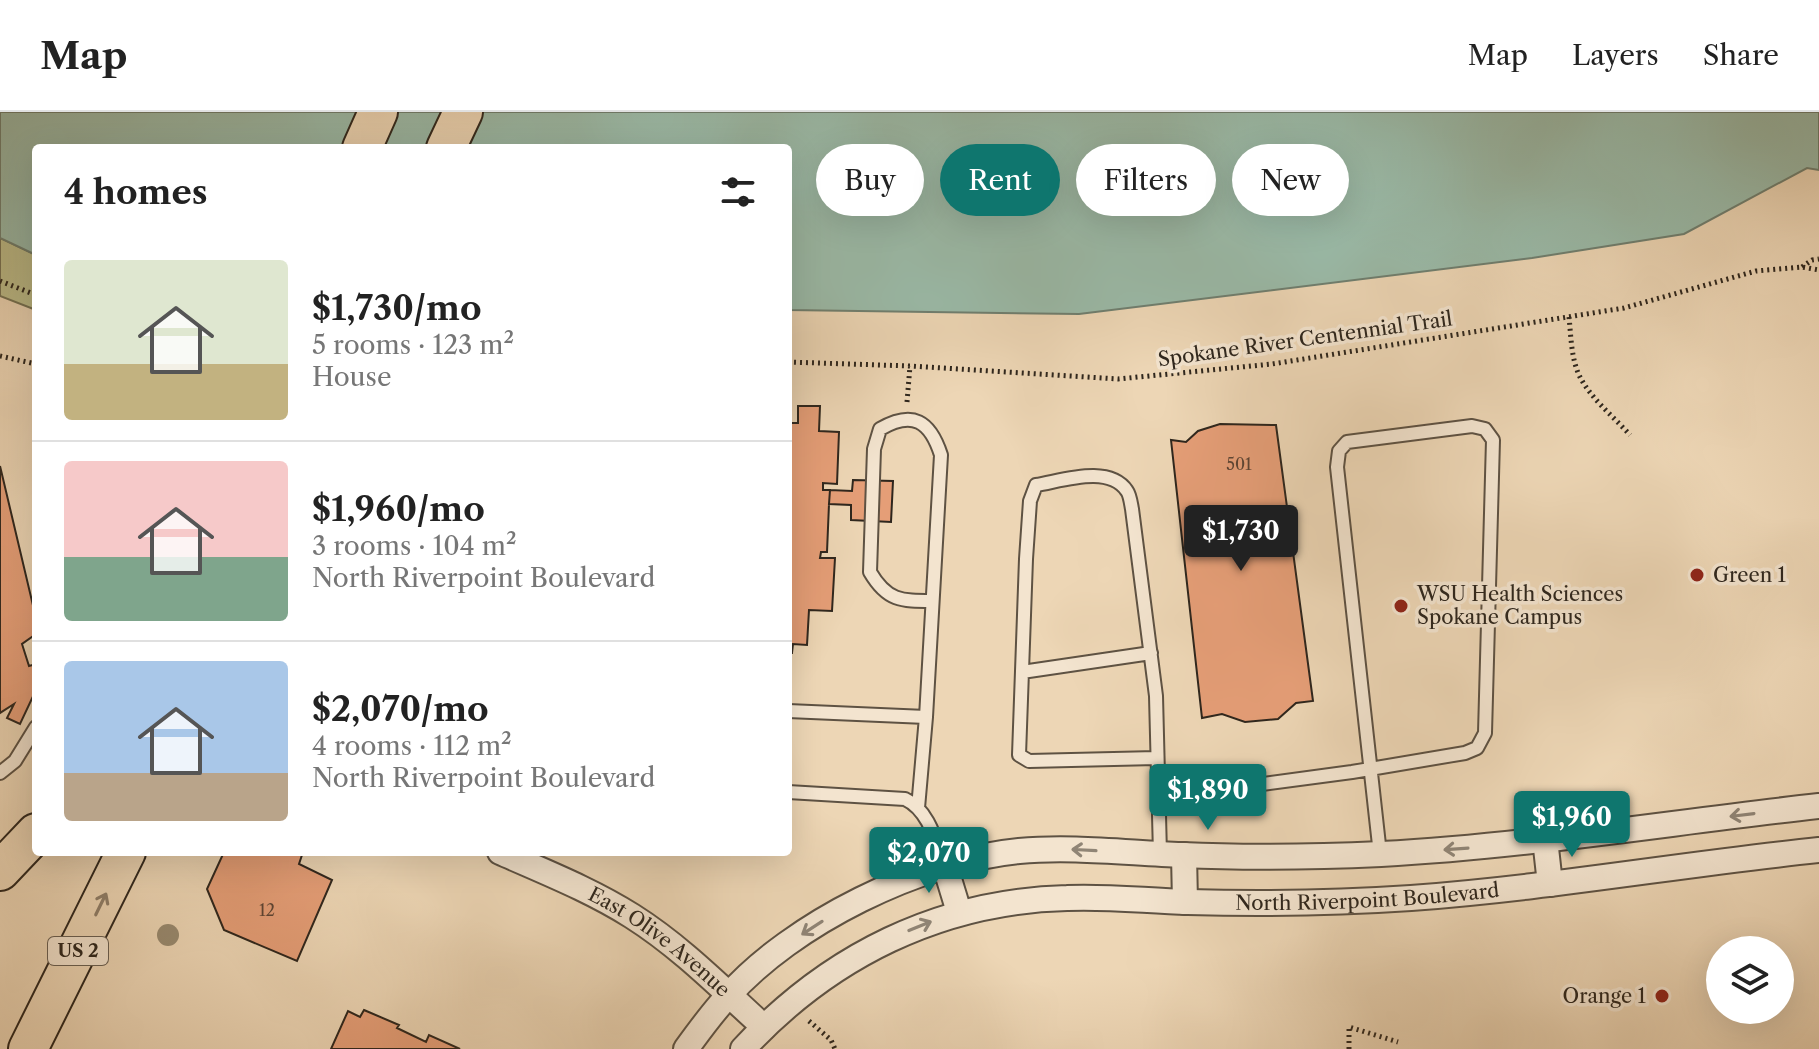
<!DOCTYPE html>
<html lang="en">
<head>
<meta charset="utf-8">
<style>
	body { margin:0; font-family:"Libre Caslon Text",serif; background:#f6f6f6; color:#222; height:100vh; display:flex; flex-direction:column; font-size:30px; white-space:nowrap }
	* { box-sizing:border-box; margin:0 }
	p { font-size:26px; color:#767676 }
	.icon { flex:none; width:44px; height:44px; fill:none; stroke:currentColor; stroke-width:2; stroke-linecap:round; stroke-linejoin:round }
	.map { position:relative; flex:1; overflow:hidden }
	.panel { position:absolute; left:32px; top:32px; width:760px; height:712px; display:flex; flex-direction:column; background:#fff; border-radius:8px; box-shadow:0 8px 32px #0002 }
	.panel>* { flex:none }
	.hud { position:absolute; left:816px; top:32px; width:760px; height:72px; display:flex; gap:16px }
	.fabs { position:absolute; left:1706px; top:824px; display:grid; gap:16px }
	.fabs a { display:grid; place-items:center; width:88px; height:88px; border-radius:50%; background:#fff; box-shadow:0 8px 32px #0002; font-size:40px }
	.price { position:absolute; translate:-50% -68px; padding:0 18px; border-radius:8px; background:#0f766e; color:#fff; font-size:26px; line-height:52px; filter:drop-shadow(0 2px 4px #0008) }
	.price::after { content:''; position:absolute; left:50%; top:48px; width:24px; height:18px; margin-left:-12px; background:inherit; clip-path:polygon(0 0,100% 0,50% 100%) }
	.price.on { background:#222; color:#fff }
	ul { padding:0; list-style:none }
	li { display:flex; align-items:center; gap:24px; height:200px; padding:0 32px }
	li+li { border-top:2px solid #e0e0e0 }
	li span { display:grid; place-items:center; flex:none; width:224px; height:160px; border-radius:8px; color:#555 }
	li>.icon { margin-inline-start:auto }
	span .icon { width:96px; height:96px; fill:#fffc; stroke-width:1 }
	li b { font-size:34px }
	h2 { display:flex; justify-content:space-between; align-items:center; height:96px; padding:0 32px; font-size:34px }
	.chip { padding:0 28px; border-radius:36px; background:#fff; box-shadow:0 8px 32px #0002; font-size:28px; line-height:72px }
	.chip.on { background:#0f766e; color:#fff }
	header { display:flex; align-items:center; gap:48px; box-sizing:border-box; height:112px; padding:0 40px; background:#fff; border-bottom:2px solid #e0e0e0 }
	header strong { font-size:38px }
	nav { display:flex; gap:44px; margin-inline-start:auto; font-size:28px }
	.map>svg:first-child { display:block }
</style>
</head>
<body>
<header>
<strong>Map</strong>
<nav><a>Map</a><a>Layers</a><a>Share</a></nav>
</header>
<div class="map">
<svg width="1819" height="937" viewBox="0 0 1819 937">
	<rect width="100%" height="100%" fill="#edd6b5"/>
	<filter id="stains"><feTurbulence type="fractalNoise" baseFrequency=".0025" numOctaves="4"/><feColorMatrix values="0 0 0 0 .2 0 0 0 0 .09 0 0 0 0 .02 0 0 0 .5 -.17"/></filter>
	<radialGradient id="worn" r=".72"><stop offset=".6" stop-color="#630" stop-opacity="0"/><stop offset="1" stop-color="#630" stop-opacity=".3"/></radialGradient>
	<path fill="#bcbd8b" stroke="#757254" stroke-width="2" d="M0,126L36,143V198L0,184Z"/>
	<path fill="#9abaa8" stroke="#6f7f70" stroke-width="2" d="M0,0H1819V58L1807,56L1684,122L1532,146L1079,202L788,198V36H36V143L0,126Z"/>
	<path fill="#e59e77" stroke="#2e261d" stroke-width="2" d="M798,294H820L819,319L839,320L837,372L823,371V378H830L829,392L827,440H821L820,446H835L832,499L809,498L807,533L793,532L792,541H788V311H798Z
		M1220,312L1276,313L1313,589L1296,591L1278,607L1245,610L1222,602L1202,606L1171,328L1186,330L1198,319Z
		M0,354L36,506V522L22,532L29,554L36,552V578L20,612L7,606L14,592L0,601Z
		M853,368L893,369L891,410L851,408V393L829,392L830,378L852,379Z
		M224,740H303L299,752L332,768L297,849L224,818L207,777Z
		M364,898L399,913L397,916L426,930L429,923L460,937H331L348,899L360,905Z"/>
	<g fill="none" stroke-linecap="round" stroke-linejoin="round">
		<defs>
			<path id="service" d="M1022,560L1151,541
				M788,599L926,605L918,696
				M926,605L941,343C930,309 913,298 880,317L874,337L870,460C887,489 901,489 932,489
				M1156,646L1029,649L1019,643L1026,447L1030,389L1036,373C1062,369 1109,352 1127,379C1130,383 1131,392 1132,397L1156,584L1160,742
				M0,661L15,649L36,615
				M788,680L905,687C929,698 936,730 945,754
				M1158,686L1352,660L1465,641L1477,636L1485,621L1493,328L1485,317L1472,314L1347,330L1339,339L1337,355L1380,742"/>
			<g id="minor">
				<path d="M1545,727L1550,772"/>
				<path id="s1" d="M500,740C545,760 591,778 632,804C681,835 721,876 764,915"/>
				<path d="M1184,743L1185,790"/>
				<path d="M945,754L959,800"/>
				<path d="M686,937C699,919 712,901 727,885C792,811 921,748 1019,739C1072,734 1128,741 1182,743C1248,746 1314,745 1381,742C1528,734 1673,710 1819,694"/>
				<path id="s2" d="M743,937C829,844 940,789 1067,786C1107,784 1147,789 1188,790C1262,792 1337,791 1411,786C1548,776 1683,752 1819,738"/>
			</g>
			<path id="primary" d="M362,36L378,0
				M446,36L463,0
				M0,759L36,721
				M28,937L126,740"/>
		</defs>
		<use href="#service" stroke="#5e5243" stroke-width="16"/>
		<use href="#minor" stroke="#5e5243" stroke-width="28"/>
		<use href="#primary" stroke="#2e261d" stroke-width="42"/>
		<path stroke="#2e261d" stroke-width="5" stroke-dasharray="2 4" stroke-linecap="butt" d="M1802,155L1812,148L1819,147
			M0,169L36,183
			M1569,205C1571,224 1571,245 1579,263C1590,286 1613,304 1630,323
			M0,244L36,252
			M788,250L910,254L1118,267L1272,252L1624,196L1756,159L1802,155L1819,158
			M907,290L910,254
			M809,909L831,928L835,937
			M1349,937V915L1398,930"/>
		<use href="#service" stroke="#f3e4cf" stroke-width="12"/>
		<use href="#minor" stroke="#f3e4cf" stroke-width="24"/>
		<use href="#primary" stroke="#edd6b5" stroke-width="38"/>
	</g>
	<circle fill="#988a70" cx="168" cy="823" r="11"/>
	<defs><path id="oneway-shaft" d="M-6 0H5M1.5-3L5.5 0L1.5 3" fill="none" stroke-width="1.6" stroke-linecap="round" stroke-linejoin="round" transform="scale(2)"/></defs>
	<g stroke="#908576">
		<use href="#oneway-shaft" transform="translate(1742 703) rotate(173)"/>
		<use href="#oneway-shaft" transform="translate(1456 737) rotate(176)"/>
		<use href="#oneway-shaft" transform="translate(1084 738) rotate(-177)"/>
		<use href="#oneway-shaft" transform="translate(920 814) rotate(-22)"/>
		<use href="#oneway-shaft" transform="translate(812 816) rotate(147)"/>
	</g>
	<use stroke="#8e7e69" href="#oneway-shaft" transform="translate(101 792) rotate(-64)"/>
	<g fill="#8f2418" stroke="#f3e4cf" stroke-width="3">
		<circle cx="1697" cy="463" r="8"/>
		<circle cx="1401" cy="494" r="8"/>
		<circle cx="1662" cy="884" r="8"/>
	</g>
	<g text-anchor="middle" stroke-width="7" stroke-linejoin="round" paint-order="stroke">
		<g font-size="16" fill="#5c4434">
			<text x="1239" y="358">501</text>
			<text x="267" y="804">12</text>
		</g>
		<rect fill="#f3e4cf" stroke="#695f52" stroke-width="2" x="48" y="825" width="60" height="28" rx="6"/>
		<g font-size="18" font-weight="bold" fill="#2e261d">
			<text x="78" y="845">US 2</text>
		</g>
		<g font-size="20" fill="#2e261d" stroke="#f3e4cf">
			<text transform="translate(1305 227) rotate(-8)" y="7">Spokane River Centennial Trail</text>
			<text dy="7" stroke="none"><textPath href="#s2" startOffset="668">North Riverpoint Boulevard</textPath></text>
			<text dy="7" stroke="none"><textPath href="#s1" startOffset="184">East Olive Avenue</textPath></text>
		</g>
		<g font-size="20" fill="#2e261d" stroke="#f3e4cf" text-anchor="start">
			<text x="1713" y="470">Green 1</text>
			<text x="1417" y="489">WSU Health Sciences<tspan x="1417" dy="23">Spokane Campus</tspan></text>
			<text x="1646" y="891" text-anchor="end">Orange 1</text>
		</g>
	</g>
	<rect width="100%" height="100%" filter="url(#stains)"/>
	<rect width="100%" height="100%" fill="url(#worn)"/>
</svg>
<div class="fabs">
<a><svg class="icon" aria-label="layers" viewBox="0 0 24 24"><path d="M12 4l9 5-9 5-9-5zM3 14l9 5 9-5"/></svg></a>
</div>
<b class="price on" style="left:1241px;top:461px">$1,730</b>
<b class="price" style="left:1208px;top:720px">$1,890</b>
<b class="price" style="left:1572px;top:747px">$1,960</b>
<b class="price" style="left:929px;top:783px">$2,070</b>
<div class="hud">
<a class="chip">Buy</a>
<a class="chip on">Rent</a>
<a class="chip">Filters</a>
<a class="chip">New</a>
</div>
<section class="panel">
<h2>4 homes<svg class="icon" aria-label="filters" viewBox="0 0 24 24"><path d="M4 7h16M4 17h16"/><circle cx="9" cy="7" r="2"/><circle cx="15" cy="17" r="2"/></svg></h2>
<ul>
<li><span style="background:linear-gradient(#dfe7d0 65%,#c2b280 0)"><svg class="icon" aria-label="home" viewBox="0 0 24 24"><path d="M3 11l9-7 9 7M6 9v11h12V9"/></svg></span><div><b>$1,730/mo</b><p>5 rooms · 123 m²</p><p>House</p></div></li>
<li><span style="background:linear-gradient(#f6c9c9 60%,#7fa58c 0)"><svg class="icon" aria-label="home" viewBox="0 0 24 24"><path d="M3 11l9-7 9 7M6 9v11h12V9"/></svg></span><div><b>$1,960/mo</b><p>3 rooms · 104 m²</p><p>North Riverpoint Boulevard</p></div></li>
<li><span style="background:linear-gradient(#a9c7e8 70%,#b9a48a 0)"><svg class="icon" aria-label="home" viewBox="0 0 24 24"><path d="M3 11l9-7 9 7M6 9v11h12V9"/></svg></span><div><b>$2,070/mo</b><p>4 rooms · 112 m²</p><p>North Riverpoint Boulevard</p></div></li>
</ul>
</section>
</div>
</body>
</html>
